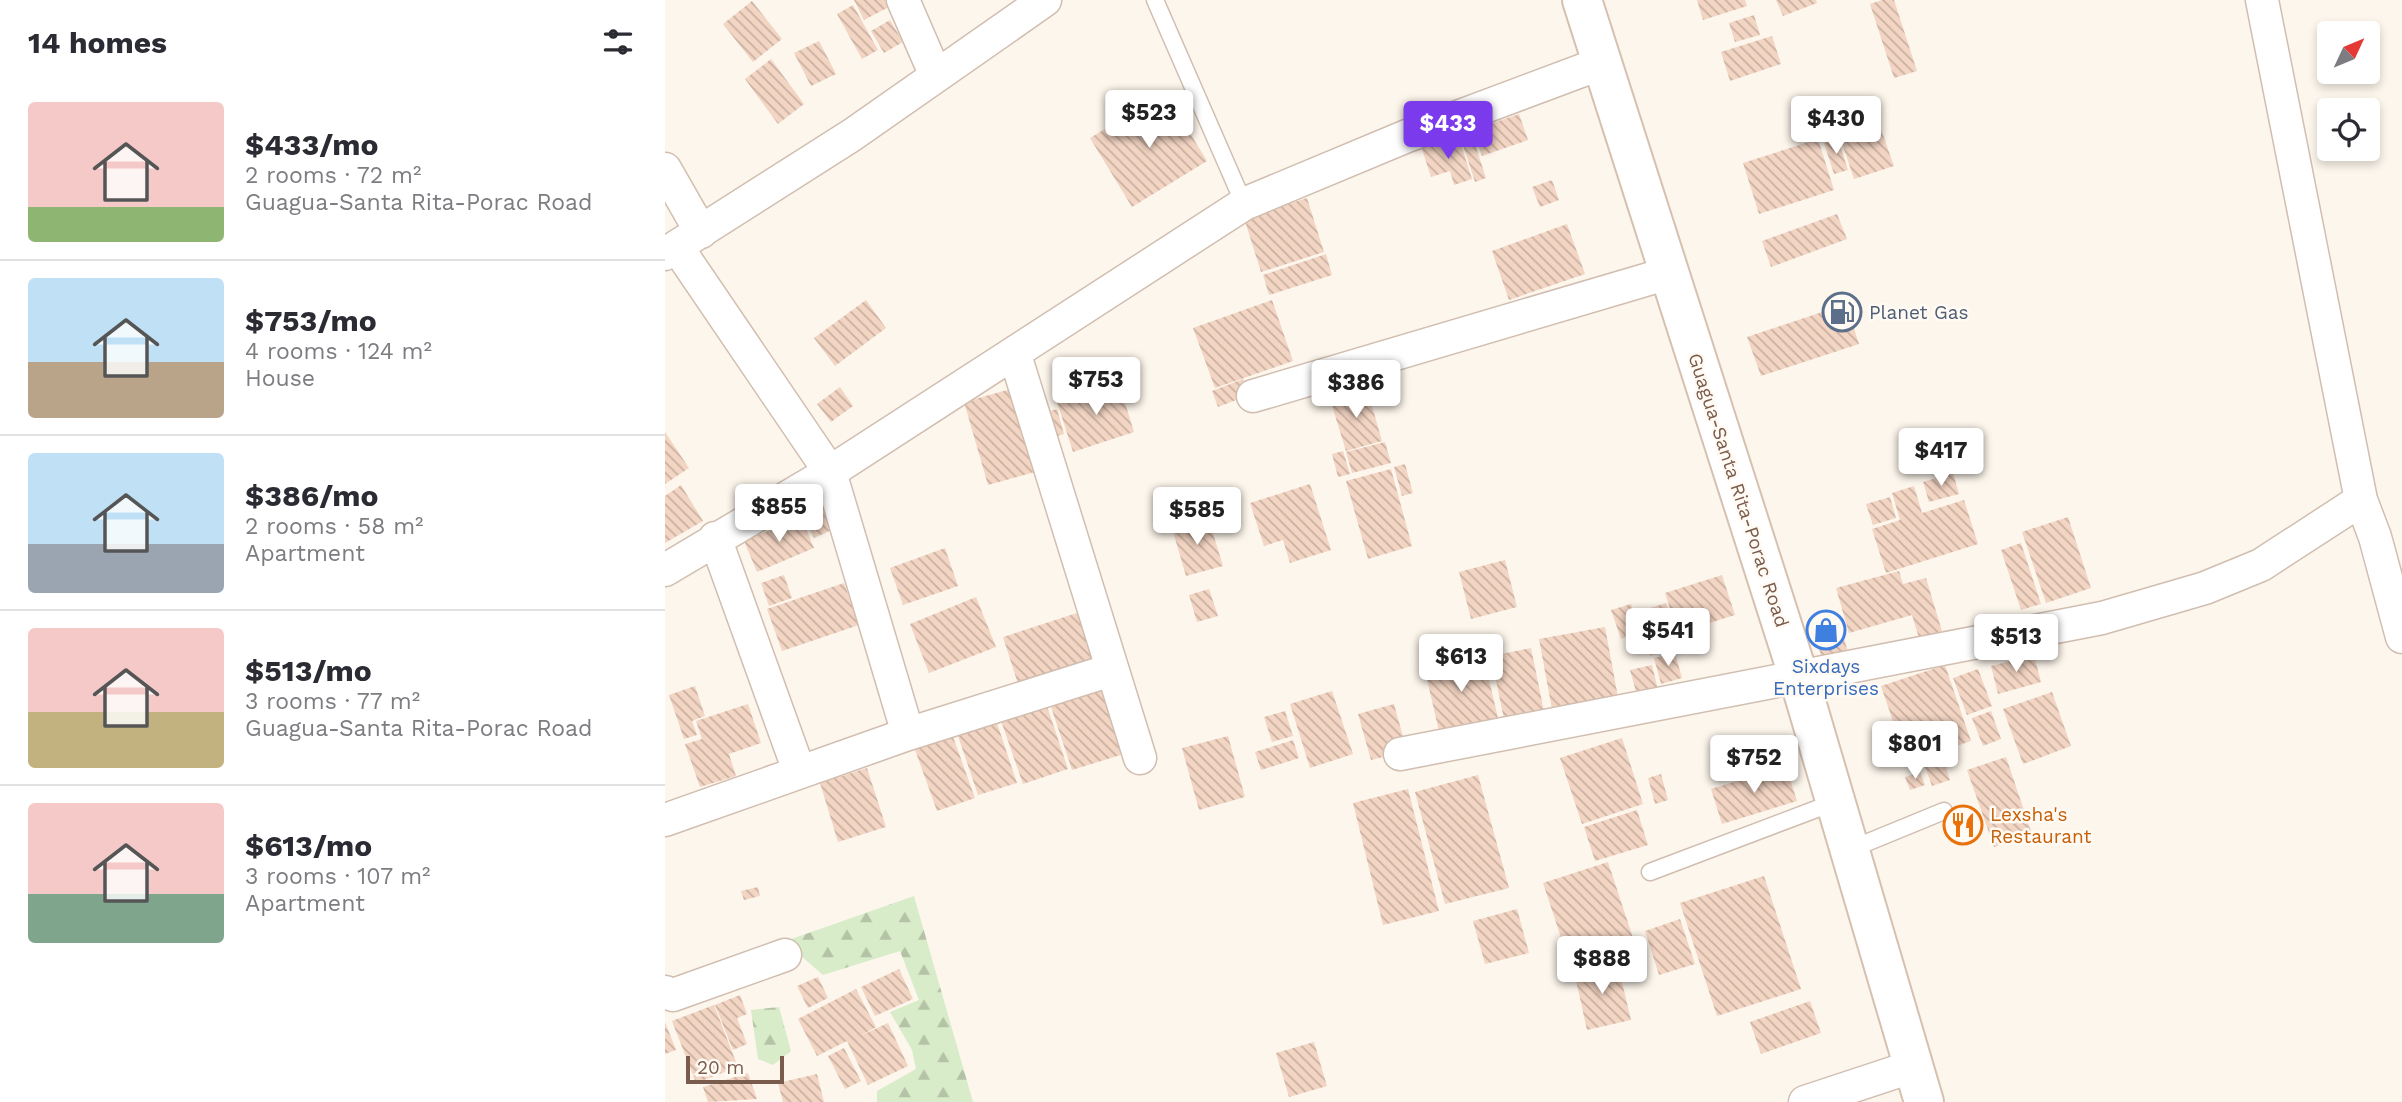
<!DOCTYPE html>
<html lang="en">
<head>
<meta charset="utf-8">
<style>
	body { margin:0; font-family:"Work Sans",sans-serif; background:#f7f7f7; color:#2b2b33; height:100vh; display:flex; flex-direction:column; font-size:26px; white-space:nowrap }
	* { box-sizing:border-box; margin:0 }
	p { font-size:23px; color:#7c7c81 }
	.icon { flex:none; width:38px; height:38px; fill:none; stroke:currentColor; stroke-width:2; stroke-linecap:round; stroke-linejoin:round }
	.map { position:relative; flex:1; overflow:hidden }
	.drawer { display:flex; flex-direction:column; background:#fff; width:665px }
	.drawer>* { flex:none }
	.needle { width:46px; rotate:46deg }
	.fabs { position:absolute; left:1652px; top:21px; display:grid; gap:14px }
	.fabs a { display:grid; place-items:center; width:63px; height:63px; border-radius:7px; background:#fff; box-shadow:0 4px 10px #0003; font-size:35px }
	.scale { position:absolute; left:21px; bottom:18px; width:98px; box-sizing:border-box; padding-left:7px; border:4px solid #7a5c4d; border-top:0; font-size:19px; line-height:24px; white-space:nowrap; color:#7a5c4d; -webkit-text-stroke:5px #fffaf3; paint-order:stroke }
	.price { position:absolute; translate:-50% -60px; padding:0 16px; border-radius:7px; background:#fff; color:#222; font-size:23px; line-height:46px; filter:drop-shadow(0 2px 4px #0008) }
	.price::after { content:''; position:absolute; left:50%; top:42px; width:21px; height:16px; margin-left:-10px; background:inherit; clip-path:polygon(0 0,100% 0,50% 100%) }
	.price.on { background:#7c3aed; color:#fff }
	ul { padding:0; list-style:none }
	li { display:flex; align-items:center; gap:21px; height:175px; padding:0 28px }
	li+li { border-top:2px solid #e1e1e2 }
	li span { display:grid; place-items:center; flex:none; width:196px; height:140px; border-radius:7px; color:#555 }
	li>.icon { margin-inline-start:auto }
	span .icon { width:84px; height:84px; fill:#fffc; stroke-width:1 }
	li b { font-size:30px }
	h2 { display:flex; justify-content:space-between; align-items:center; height:84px; padding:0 28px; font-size:30px }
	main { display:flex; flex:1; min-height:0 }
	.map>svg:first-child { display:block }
</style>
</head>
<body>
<main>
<section class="drawer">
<h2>14 homes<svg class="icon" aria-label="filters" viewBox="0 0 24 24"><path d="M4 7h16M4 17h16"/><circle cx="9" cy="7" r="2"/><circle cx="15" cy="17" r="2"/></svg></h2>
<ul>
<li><span style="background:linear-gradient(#f6c9c9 75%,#8fb573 0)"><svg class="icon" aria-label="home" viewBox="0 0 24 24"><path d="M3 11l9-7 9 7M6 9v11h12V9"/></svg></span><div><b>$433/mo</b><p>2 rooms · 72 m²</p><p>Guagua-Santa Rita-Porac Road</p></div></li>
<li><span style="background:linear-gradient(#bfe0f5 60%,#b9a48a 0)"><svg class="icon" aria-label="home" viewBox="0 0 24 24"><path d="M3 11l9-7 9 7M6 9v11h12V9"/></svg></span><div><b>$753/mo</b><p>4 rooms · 124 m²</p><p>House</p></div></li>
<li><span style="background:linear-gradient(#bfe0f5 65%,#9aa5b1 0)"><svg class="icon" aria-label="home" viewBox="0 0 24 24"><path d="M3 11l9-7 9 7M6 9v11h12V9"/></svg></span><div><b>$386/mo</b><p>2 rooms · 58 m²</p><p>Apartment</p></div></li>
<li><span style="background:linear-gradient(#f6c9c9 60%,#c2b280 0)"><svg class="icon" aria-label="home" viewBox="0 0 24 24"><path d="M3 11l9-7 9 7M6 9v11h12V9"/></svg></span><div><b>$513/mo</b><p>3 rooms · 77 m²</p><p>Guagua-Santa Rita-Porac Road</p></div></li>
<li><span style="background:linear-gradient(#f6c9c9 65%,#7fa58c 0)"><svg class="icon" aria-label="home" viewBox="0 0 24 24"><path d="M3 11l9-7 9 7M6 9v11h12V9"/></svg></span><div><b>$613/mo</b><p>3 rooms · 107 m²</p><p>Apartment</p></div></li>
</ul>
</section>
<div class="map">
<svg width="1737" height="1102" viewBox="0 0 1737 1102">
	<defs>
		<pattern id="forest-firs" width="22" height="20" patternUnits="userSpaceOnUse" patternTransform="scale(1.75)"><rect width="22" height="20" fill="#d8ecc9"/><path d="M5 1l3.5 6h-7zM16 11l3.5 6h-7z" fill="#b4c2a5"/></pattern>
		<pattern id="building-back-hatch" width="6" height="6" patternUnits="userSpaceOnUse" patternTransform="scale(1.75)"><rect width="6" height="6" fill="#f3d5c3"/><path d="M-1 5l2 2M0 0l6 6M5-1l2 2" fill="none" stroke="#cab0a1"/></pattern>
	</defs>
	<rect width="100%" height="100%" fill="#fdf6ec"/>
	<path fill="url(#forest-firs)" d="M249,896L308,1102H212V1091L251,1069L247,1050L225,1012L254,1000L235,951L158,975L136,956L126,961L115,943Z
		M114,1007L126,1051L108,1065L93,1059L86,1010Z"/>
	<path fill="url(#building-back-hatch)" d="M189,0H220L224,7L199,20Z
		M1032,0H1080L1082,6L1038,20Z
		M1111,0H1151L1152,3L1118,16Z
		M1217,0H1229L1252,71L1229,78L1205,4Z
		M87,1L117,39L88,62L58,24Z
		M188,5L213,50L197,59L172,14Z
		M1089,15L1095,35L1070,42L1064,23Z
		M225,20L238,42L219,53L206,31Z
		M1107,36L1116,64L1065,81L1056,52Z
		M154,41L171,74L146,86L129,53Z
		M106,59L139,104L113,124L80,79Z
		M500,92L542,161L467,207L425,138Z
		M854,114L863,140L817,156L808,130Z
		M1213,121L1229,166L1189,179L1174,134Z
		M805,129L821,178L810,182L794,133Z
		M794,138L807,179L789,185L785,171L766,177L757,149Z
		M1153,139L1169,190L1094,214L1078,163Z
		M1173,139L1183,170L1169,174L1159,143Z
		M887,180L894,200L875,207L867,187Z
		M642,198L659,252L596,272L579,218Z
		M1172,214L1182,239L1106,267L1097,241Z
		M902,224L920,274L844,300L827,251Z
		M661,254L667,275L604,295L598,275Z
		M201,300L221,328L170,366L149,338Z
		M607,300L628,361L550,388L528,328Z
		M1181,304L1194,344L1096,376L1082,337Z
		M578,379L584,395L553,407L547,391Z
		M454,383L469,432L408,452L392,402Z
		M175,387L188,406L166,422L152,404Z
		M702,388L717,441L681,451L665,399Z
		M346,389L370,472L323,485L299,402Z
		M392,409L399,434L386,438L379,413Z
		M0,432L24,468L0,484Z
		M720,442L726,463L687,473L681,452Z
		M678,451L685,474L673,477L667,454Z
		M740,464L748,493L737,496L729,467Z
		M726,469L747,546L703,559L681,481Z
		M1288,473L1294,494L1264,502L1258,482Z
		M645,484L666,550L625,563L618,540L599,546L585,503Z
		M16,485L38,521L0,543V496Z
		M1249,486L1257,513L1299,500L1313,544L1221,573L1207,529L1235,520L1227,493Z
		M1225,497L1231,518L1208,525L1201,504Z
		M158,508L169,529L149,538L139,517Z
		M136,517L149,548L92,572L79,541Z
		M543,517L558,566L521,576L507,528Z
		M1403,517L1426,588L1381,603L1357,532Z
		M1356,543L1376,604L1356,610L1336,550Z
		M280,548L293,586L238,605L225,568Z
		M840,560L852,607L806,619L794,572Z
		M1234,571L1238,584L1261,578L1277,631L1254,638L1247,615L1184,633L1171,588Z
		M119,575L127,598L104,606L96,583Z
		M1057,575L1070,615L1013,633L1000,593Z
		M179,583L194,625L117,651L102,609Z
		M544,589L553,616L532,622L524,595Z
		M311,597L331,647L264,673L245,624Z
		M1001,603L1015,646L985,656L970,613Z
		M966,604L975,632L956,639L946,610Z
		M415,612L432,661L354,687L338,637Z
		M1171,613L1185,658L1159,666L1146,620Z
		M940,627L955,708L889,720L874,639Z
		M816,645L836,731L777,744L757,658Z
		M866,648L881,721L841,729L826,656Z
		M1010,653L1017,678L996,684L989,658Z
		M1369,655L1376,682L1333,694L1326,666Z
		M987,665L994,694L973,699L965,670Z
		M1280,665L1306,741L1242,763L1216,686Z
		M1313,669L1327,706L1302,715L1288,678Z
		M30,686L40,716L27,721L32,735L19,739L4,695Z
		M440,686L462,753L407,770L385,704Z
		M667,691L688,754L645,768L625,704Z
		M1387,692L1406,746L1358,764L1338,709Z
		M381,703L403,769L358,784L335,718Z
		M83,704L96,743L64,754L71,776L35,787L20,744L37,739L31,721Z
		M729,704L742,751L706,760L693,714Z
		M620,711L628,736L607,742L599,717Z
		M1326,711L1336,739L1318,746L1307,718Z
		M332,723L352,783L313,795L293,736Z
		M287,734L310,798L272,811L249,747Z
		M563,736L580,797L534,810L517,748Z
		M957,738L978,804L917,824L895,758Z
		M628,740L634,758L596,770L590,752Z
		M1341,757L1367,834L1329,847L1302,770Z
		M1279,761L1285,780L1267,786L1260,767Z
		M1121,766L1132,801L1057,824L1046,789Z
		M202,768L221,827L173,842L155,783Z
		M1255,772L1260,785L1245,790L1240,777Z
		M996,774L1003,800L990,804L983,778Z
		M813,775L844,888L780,904L750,792Z
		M743,789L774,911L718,925L688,803Z
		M972,810L983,845L930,861L919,827Z
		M943,862L970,944L905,965L878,883Z
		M1099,876L1136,989L1052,1016L1015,903Z
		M93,887L95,896L79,900L76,891Z
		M852,909L864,953L820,964L808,921Z
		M1015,919L1030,964L994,975L980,931Z
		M952,961L966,1020L922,1030L909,971Z
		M234,969L248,999L210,1016L196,987Z
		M153,977L163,998L143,1008L132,986Z
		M191,989L211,1027L195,1036L223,1023L243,1066L203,1085L182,1041L152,1056L133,1019Z
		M75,995L82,1014L72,1018L82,1044L68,1050L50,1005Z
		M1145,1001L1156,1033L1096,1054L1085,1022Z
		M49,1005L73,1067L31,1083L7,1021Z
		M0,1022L11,1050L0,1054Z
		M649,1042L662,1086L624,1097L611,1053Z
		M179,1048L196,1081L180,1089L163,1056Z
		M83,1073L92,1099L43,1102L38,1087Z
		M152,1074L159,1102H118L113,1083Z"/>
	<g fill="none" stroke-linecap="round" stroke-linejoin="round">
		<defs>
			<path id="service" d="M490,0L579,204
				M1184,850L1279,811
				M985,872L1170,802"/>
			<path id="minor" d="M238,0L271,76
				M1597,0L1696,500L1710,537L1737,637
				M0,169L36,232
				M12,247L165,472L243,734
				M0,254L187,135L380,0
				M350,355L475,758
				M588,396L1004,273
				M50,538L134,771
				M0,570L165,472L579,204L742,136L937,63
				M735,754L1437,618L1540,588L1596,565L1696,500
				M0,820L243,734L446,670
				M0,992L8,995L120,955
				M1140,1102L1249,1066"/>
			<path id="secondary" d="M917,0L1134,678L1259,1102"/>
		</defs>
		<use href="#service" stroke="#d1beb0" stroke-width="19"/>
		<use href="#minor" stroke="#d1beb0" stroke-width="35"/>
		<use href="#secondary" stroke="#d6c0b0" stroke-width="42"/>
		<use href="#service" stroke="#fff" stroke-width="16"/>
		<use href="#minor" stroke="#fff" stroke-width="32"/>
		<use href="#secondary" stroke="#fff" stroke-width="38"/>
	</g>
	<defs>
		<symbol id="fuel-ring" viewBox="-11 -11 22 22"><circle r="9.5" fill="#fffaf3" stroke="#5c6f8a" stroke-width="1.5"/><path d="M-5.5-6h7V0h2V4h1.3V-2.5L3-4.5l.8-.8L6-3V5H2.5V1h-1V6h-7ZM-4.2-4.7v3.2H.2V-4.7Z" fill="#5c6f8a"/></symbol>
		<symbol id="shop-ring" viewBox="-11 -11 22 22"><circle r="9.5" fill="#fffaf3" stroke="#3f7fe0" stroke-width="1.5"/><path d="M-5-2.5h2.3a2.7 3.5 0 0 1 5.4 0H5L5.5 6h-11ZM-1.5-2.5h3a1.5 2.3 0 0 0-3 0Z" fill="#3f7fe0"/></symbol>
		<symbol id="restaurant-ring" viewBox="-11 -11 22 22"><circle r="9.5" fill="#fffaf3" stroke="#e8710a" stroke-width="1.5"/><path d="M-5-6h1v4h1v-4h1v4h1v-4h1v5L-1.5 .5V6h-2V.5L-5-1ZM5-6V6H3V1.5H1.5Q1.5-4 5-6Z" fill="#e8710a"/></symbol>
	</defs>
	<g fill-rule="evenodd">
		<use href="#fuel-ring" x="1155" y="290" width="44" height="44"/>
		<use href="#shop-ring" x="1139" y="608" width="44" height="44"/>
		<use href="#restaurant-ring" x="1276" y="803" width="44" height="44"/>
	</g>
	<g text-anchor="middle" stroke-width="5" stroke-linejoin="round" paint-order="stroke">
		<g font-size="19" fill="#4e5e75" stroke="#fffaf3" text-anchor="start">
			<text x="1204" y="319">Planet Gas</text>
		</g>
		<g font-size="19" fill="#7a5c4d" stroke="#fffaf3">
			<text transform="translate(1074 490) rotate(72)" y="7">Guagua-Santa Rita-Porac Road</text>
		</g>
		<g font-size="19" fill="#366cbe" stroke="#fffaf3">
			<text x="1161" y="673">Sixdays<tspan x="1161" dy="22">Enterprises</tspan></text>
		</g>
		<g font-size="19" fill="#c56008" stroke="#fffaf3" text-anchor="start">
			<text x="1325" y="821">Lexsha's<tspan x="1325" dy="22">Restaurant</tspan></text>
		</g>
	</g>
</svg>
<div class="fabs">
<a><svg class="needle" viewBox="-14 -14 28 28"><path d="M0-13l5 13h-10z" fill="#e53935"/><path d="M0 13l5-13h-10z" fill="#7c7c81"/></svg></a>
<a><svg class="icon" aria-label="locate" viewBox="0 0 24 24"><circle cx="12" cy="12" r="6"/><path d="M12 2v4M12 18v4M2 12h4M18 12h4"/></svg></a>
</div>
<div class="scale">20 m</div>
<b class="price" style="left:484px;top:150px">$523</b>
<b class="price" style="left:1171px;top:156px">$430</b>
<b class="price on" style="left:783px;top:161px">$433</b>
<b class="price" style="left:431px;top:417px">$753</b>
<b class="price" style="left:691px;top:420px">$386</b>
<b class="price" style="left:1276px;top:488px">$417</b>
<b class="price" style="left:114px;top:544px">$855</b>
<b class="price" style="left:532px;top:547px">$585</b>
<b class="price" style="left:1003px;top:668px">$541</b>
<b class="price" style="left:1351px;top:674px">$513</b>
<b class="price" style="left:796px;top:694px">$613</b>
<b class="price" style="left:1250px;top:781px">$801</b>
<b class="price" style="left:1089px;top:795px">$752</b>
<b class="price" style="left:937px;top:996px">$888</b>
</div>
</main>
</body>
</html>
